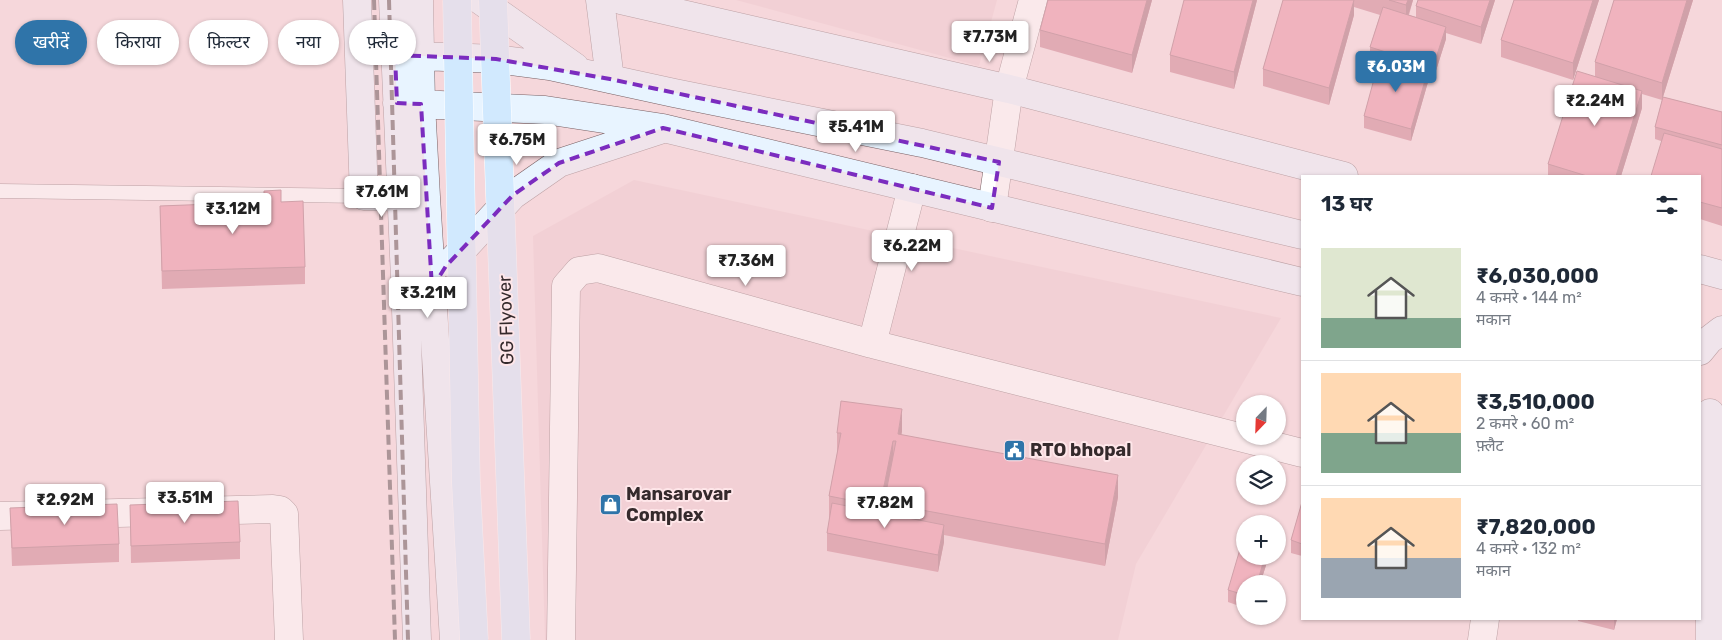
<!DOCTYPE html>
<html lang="hi">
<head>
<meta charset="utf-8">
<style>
	body { margin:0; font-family:Rubik,"Noto Sans Devanagari",sans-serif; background:#f6f6f7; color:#1f2937; height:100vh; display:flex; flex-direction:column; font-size:19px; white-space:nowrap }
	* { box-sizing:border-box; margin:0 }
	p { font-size:16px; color:#747a83 }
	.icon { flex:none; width:28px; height:28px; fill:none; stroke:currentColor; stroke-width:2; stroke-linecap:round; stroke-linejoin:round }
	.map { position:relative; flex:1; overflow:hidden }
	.details { position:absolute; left:1301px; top:175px; width:400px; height:445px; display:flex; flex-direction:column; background:#fff; border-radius:0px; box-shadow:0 1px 4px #0004 }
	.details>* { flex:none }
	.banner { position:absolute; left:15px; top:20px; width:475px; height:45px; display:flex; gap:10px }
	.needle { width:32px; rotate:203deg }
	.controls { position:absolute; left:1236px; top:395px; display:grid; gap:10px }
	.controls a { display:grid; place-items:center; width:50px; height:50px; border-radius:50%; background:#fff; box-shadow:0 1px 4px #0004; font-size:25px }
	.price { position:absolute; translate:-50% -42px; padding:0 11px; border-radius:5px; background:#fff; color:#222; font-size:16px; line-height:32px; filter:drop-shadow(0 1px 2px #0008) }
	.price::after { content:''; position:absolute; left:50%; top:30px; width:15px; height:11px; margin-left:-8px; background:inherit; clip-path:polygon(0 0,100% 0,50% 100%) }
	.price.active { background:#2f74a9; color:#fff }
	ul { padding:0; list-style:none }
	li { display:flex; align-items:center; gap:15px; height:125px; padding:0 20px }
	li+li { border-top:1px solid #e0e1e3 }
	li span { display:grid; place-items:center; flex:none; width:140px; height:100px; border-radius:0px; color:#555 }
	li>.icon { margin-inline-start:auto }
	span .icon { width:60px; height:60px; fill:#fffc; stroke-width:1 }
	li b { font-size:21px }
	h2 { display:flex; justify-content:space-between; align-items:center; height:60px; padding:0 20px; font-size:21px }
	.pill { padding:0 18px; border-radius:22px; background:#fff; box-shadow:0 1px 4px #0004; font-size:18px; line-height:45px }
	.pill.active { background:#2f74a9; color:#fff }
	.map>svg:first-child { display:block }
</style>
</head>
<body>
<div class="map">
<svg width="1722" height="640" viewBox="0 0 1722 640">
	<rect width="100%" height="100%" fill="#f5d7db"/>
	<path fill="#eec8ce" d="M736,0H997L979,66Z
		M634,180L1281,318L1136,564L1118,640H545L533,236Z"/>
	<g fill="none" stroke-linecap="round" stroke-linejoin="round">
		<defs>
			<path id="lane" d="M0,191L364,196"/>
			<path id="street" d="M992,208L1009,89L1033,0
				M872,344L912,188
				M0,516L273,509L280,510L284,514L289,640
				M561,640L566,286L579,271L598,268L872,344L1302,453
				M1482,640L1485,619"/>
			<path id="secondary" d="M357,0L364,196L402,197
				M393,0L405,279L417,640
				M419,0L421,104L426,197L454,640
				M480,0L575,67
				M600,0L610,79
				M621,0L1009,89L1344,176
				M395,55L496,59L550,66L674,93L922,143L1302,235
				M397,103L545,110L663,128L1302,282
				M450,263L513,195L559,163L660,130
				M1700,269L1722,275
				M1700,351L1709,340L1722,330
				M1710,413V640"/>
		</defs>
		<use href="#lane" stroke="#796064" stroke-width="15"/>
		<use href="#street" stroke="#796064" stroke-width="29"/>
		<use href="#secondary" stroke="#796064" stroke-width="29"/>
		<use href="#lane" stroke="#fff" stroke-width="14"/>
		<use href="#street" stroke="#fff" stroke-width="28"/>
		<use href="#secondary" stroke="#e8f4ff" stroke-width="28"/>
		<path stroke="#534547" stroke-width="4" stroke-dasharray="10 5" stroke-linecap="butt" d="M374,0L395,640
			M389,0L408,640"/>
		<defs>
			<path id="primary-bridge" d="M457,0L466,483L474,640
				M493,0L516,640"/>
		</defs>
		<use href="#primary-bridge" stroke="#fff" stroke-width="29" stroke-linecap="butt"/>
		<use href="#primary-bridge" stroke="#d1e9fe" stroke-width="28"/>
	</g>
	<path fill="#c87586" d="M1152,0L1132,73L1040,47V30Z
		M1257,0L1234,89L1170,72V55Z
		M1283,0H1413L1409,15L1416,17V6L1418,0H1495L1481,44L1446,33V39L1433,80L1428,78V82L1411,141L1364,128V116L1379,62L1370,59V47L1380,15L1354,7V15L1329,105L1263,86V69Z
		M1514,0H1599L1573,80L1501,57V40Z
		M1614,0H1693L1663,97L1722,112V226L1700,219V176L1661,141L1655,139V127L1662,100L1642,94V108L1621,176H1548V164L1595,76V62Z
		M281,202L305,267V284L162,289L160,206Z
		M902,431L901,435L1118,497L1105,566L944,535V542L938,572L827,551V533L830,517H829V496L837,454V433Z
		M1302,502V556L1291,553V540Z
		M130,505L240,542V559L131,563Z
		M10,508L119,544V562L12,566Z
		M1269,556L1260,584H1245V608L1228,602V590Z
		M1578,619H1617L1614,630L1578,621Z"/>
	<path fill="#a35f6d" d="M1147,0H1152L1132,73V55Z
		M1253,0H1257L1234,89V72Z
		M1354,0V15L1329,105V88Z
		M1408,0H1413L1406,22V5Z
		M1490,0H1495L1481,44V27Z
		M1593,0H1599L1573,80V63Z
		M1687,0H1693L1662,100V83Z
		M1446,27V39L1433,80V67Z
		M1428,70V82L1411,141V129Z
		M1642,91V108L1621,176H1616Z
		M902,409V431L898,456V434Z
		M893,441V462L884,503L880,527V506Z
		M1118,475V497L1105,566V544Z
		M944,525V542L938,572V555Z
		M1265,556H1269L1260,584H1257Z
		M1614,619H1617L1614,630Z"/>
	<path fill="#e9889c" stroke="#a35f6d" d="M1048,0H1147L1132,55L1040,30Z
		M1184,0H1253L1234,72L1170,55Z
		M1283,0H1354L1329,88L1263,69Z
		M1389,0H1408L1406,5Z
		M1418,0H1490L1481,27L1416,6Z
		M1514,0H1593L1573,63L1501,40Z
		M1614,0H1687L1662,83L1595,62Z
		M1383,7L1446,27L1433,67L1370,47Z
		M1380,57L1428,70L1411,129L1364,116Z
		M1577,71L1642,91L1616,176H1587L1548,164Z
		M1663,97L1722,112V145L1655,127Z
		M1664,133L1722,149V208L1700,202V176H1651Z
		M281,190V202L303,201L305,267L162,271L160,206L264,202V191Z
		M841,401L902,409L898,434L1118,475L1105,544L884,503L896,441H893L880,506L829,496L841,433H837Z
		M238,501L240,542L131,546L130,505Z
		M1302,502V544L1291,540Z
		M832,503L944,525L938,555L827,533Z
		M117,504L119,544L12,548L10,508Z
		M1245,532V556H1265L1257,584H1245V595L1228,590Z"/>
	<path d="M0 0H1722V640H0ZM395,55L496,59L610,79L999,162L992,208L663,128L559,163L513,195L446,266L432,288L421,104L397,103Z" fill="#f5d7db" fill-opacity=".55" fill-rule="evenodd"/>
	<path fill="none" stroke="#7b2cbf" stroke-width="4" stroke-dasharray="10 6" stroke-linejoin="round" d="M395,55L496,59L610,79L999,162L992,208L663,128L559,163L513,195L446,266L432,288L421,104L397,103Z"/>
	<defs>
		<symbol id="civic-square" viewBox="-11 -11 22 22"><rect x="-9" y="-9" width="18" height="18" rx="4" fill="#2f74a9" stroke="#fee6e9"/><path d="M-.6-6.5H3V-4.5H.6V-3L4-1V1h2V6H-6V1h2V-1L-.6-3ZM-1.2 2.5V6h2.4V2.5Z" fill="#fff"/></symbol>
		<symbol id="shop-square" viewBox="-11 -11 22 22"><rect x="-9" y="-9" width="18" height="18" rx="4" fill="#2f74a9" stroke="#fee6e9"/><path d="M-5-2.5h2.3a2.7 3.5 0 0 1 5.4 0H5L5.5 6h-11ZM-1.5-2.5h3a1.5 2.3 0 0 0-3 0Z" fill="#fff"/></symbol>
	</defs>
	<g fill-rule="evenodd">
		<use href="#civic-square" x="1002" y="438" width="25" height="25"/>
		<use href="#shop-square" x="598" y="492" width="25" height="25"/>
	</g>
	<g text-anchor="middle" stroke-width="4" stroke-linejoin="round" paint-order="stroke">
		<g font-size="18" fill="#352a2c" stroke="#fee6e9">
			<text transform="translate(506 320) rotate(-92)" y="6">GG Flyover</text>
		</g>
		<g font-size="18" font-weight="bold" fill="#352a2c" stroke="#fee6e9" text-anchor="start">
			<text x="1030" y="456">RTO bhopal</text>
			<text x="626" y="500">Mansarovar<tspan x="626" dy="21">Complex</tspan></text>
		</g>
	</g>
</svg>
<div class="controls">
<a><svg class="needle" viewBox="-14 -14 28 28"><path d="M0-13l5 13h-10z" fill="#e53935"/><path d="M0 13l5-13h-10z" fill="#747a83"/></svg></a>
<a><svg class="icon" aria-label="layers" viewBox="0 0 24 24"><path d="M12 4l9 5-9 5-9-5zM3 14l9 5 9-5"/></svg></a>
<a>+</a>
<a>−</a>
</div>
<b class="price" style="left:990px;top:63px">₹7.73M</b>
<b class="price active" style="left:1396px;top:93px">₹6.03M</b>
<b class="price" style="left:1595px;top:127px">₹2.24M</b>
<b class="price" style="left:856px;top:153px">₹5.41M</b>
<b class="price" style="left:517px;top:166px">₹6.75M</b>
<b class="price" style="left:382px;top:218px">₹7.61M</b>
<b class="price" style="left:233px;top:235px">₹3.12M</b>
<b class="price" style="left:912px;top:272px">₹6.22M</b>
<b class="price" style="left:746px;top:287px">₹7.36M</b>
<b class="price" style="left:428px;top:319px">₹3.21M</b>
<b class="price" style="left:185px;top:524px">₹3.51M</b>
<b class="price" style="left:65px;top:526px">₹2.92M</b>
<b class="price" style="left:885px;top:529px">₹7.82M</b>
<div class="banner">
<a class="pill active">खरीदें</a>
<a class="pill">किराया</a>
<a class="pill">फ़िल्टर</a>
<a class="pill">नया</a>
<a class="pill">फ़्लैट</a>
</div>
<section class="details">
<h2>13 घर<svg class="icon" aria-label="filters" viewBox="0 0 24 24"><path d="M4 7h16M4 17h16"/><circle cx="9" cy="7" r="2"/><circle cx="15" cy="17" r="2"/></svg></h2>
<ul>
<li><span style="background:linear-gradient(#dfe7d0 70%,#7fa58c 0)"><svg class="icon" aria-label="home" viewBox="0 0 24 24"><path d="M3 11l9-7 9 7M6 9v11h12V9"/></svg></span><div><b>₹6,030,000</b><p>4 कमरे · 144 m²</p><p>मकान</p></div></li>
<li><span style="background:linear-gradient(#ffd9b3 60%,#7fa58c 0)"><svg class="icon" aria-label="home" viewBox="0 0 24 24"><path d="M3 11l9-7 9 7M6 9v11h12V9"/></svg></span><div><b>₹3,510,000</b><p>2 कमरे · 60 m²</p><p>फ़्लैट</p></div></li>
<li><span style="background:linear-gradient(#ffd9b3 60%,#9aa5b1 0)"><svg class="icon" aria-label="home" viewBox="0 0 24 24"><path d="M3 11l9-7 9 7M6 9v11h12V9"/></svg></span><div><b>₹7,820,000</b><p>4 कमरे · 132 m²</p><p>मकान</p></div></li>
</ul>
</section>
</div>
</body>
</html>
